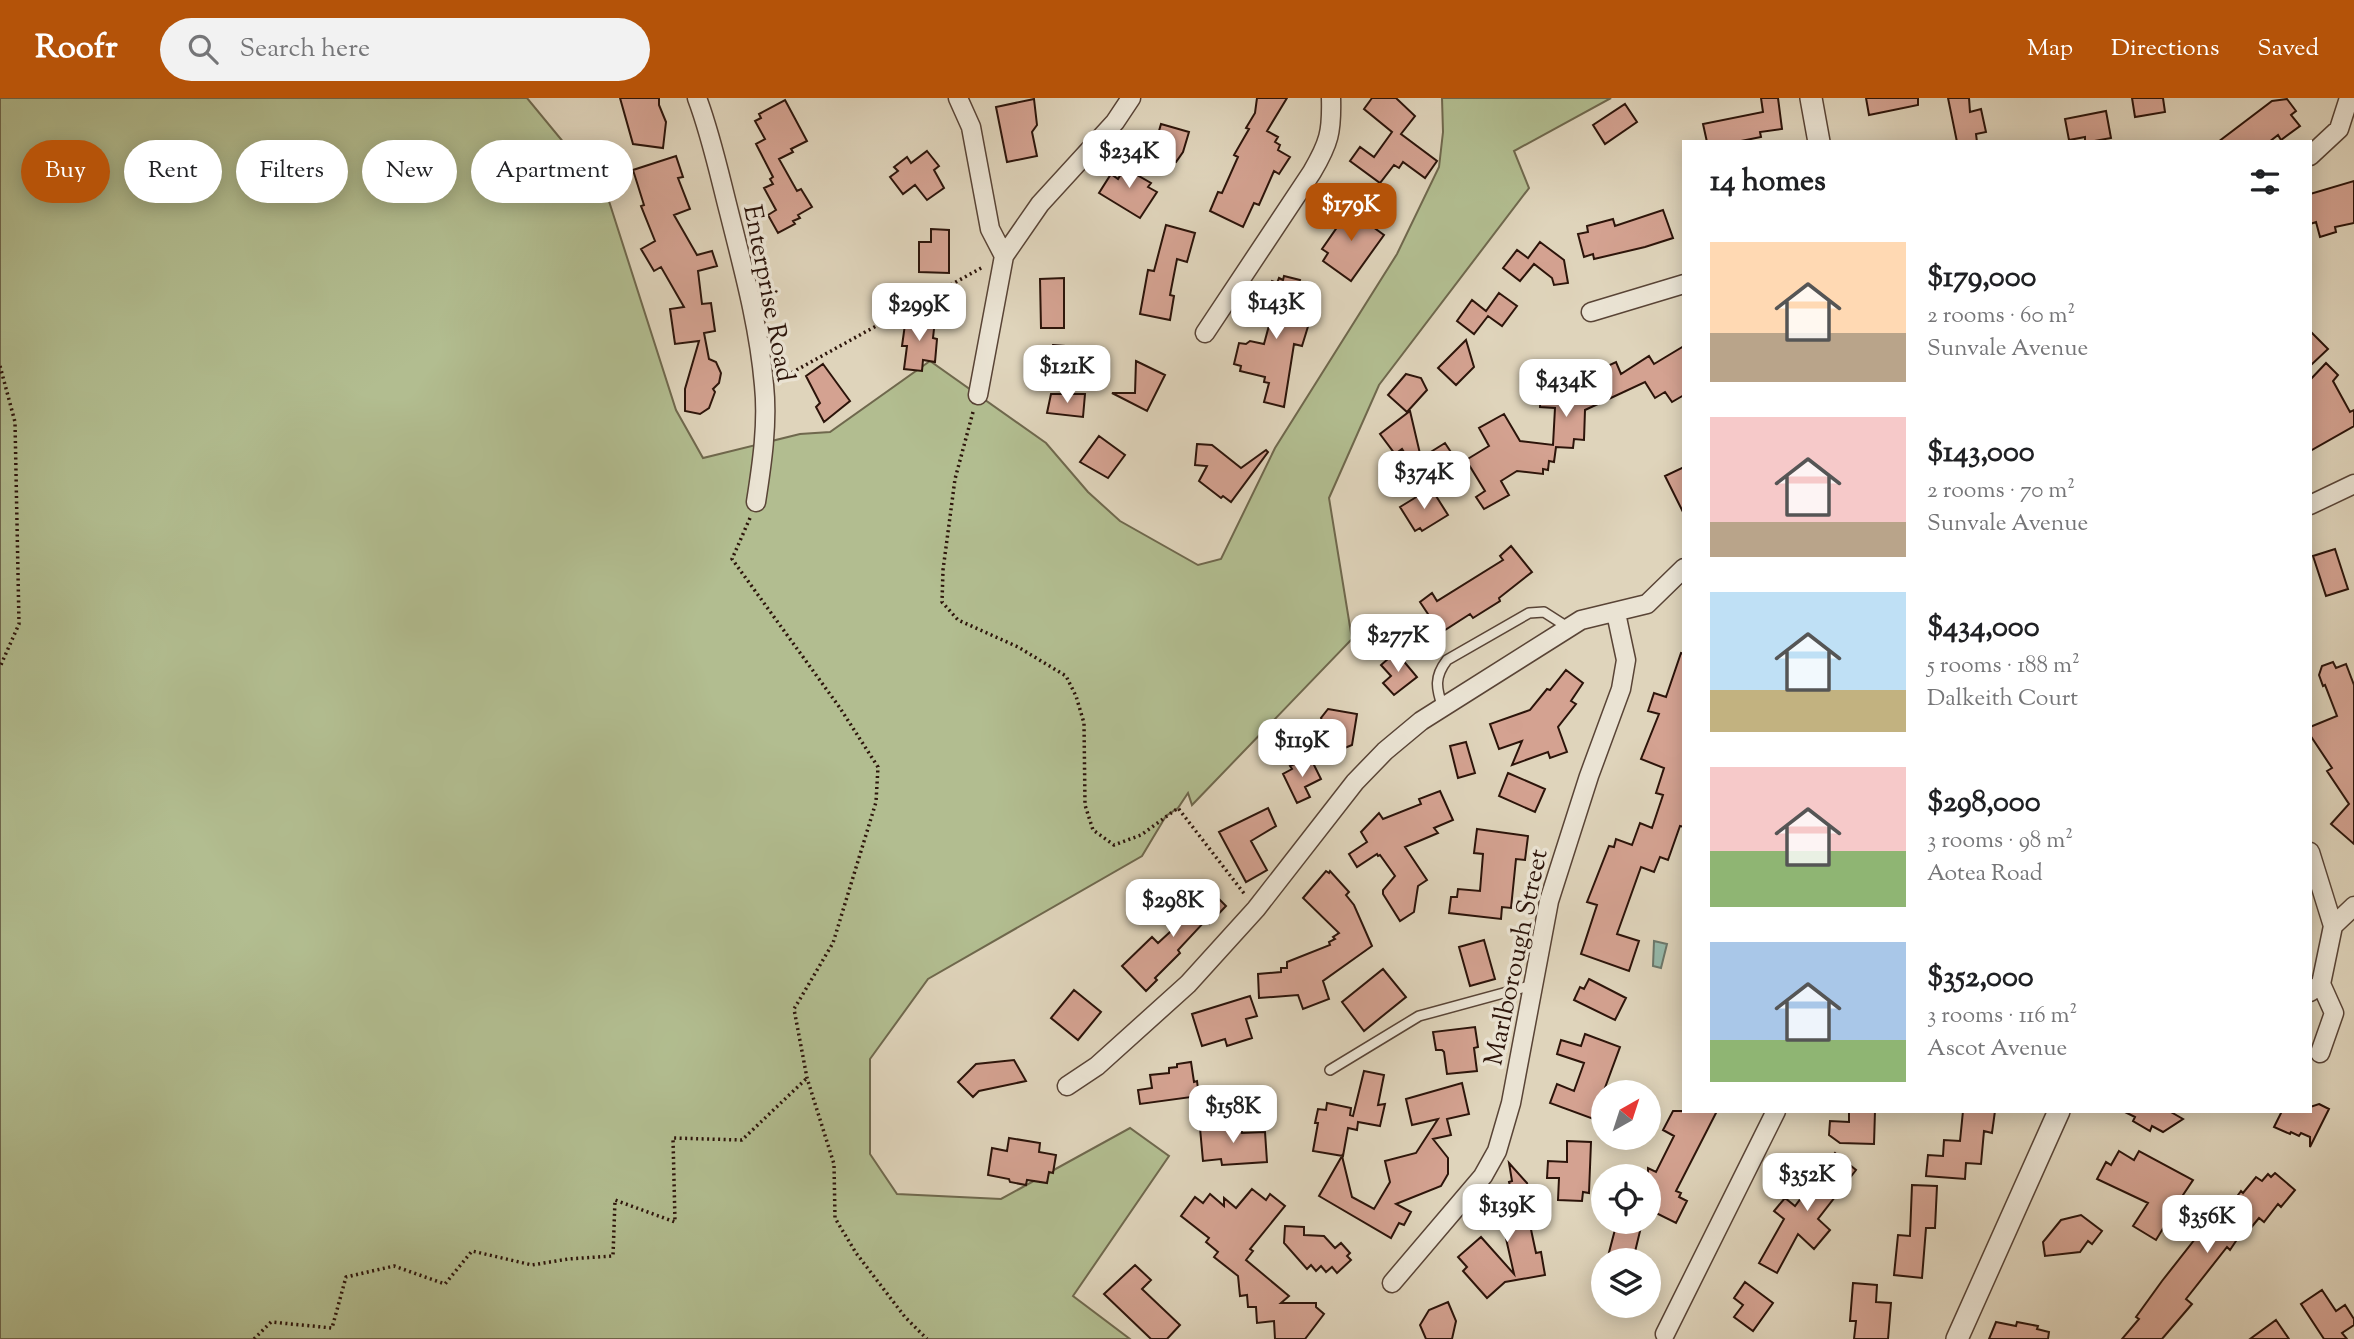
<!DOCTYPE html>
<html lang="en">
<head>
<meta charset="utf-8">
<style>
	body { margin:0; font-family:"Sorts Mill Goudy",serif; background:#f2f2f2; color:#202124; height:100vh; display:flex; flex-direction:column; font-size:26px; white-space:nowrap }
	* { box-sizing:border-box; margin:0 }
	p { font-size:23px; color:#757577 }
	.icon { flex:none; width:38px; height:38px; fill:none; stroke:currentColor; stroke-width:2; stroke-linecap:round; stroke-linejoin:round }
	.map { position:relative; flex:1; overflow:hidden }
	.side { position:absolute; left:1682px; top:42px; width:630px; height:973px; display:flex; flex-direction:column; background:#fff; border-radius:0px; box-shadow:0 4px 18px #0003 }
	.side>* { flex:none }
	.banner { position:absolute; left:21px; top:42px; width:665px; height:63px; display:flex; gap:14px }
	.needle { width:46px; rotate:39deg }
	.buttons { position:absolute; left:1591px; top:982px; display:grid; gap:14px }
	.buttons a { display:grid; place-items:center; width:70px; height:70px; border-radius:50%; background:#fff; box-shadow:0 4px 18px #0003; font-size:35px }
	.price { position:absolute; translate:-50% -60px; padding:0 16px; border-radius:14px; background:#fff; color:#222; font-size:23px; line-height:46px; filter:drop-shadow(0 2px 4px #0008) }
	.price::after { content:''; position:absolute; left:50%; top:42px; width:21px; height:16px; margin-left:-10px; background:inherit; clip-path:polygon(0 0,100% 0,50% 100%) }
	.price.selected { background:#b45309; color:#fff }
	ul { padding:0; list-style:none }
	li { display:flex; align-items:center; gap:21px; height:175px; padding:0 28px }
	li span { display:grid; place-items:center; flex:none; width:196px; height:140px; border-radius:0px; color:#555 }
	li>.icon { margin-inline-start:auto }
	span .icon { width:84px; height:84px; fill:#fffc; stroke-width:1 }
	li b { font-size:30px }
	h2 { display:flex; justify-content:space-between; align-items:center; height:84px; padding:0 28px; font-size:30px }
	.pill { padding:0 24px; border-radius:32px; background:#fff; box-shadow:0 4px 18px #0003; font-size:24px; line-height:63px }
	.pill.selected { background:#b45309; color:#fff }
	header { display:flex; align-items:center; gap:42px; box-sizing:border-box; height:98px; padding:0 35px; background:#b45309; color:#fff }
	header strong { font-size:33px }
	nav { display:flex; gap:38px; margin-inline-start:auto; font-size:24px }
	.search { width:490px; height:63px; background:#f2f2f2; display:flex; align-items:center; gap:18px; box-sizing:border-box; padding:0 24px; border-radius:38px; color:#757577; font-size:26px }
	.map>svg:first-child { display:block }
</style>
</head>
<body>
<header>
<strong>Roofr</strong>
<div class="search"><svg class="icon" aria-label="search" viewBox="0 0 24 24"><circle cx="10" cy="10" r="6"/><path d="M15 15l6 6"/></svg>Search here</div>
<nav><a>Map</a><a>Directions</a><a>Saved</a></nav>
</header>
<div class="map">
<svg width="2354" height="1241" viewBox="0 0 2354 1241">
	<rect width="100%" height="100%" fill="#dfd4bb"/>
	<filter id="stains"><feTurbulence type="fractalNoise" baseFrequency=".00286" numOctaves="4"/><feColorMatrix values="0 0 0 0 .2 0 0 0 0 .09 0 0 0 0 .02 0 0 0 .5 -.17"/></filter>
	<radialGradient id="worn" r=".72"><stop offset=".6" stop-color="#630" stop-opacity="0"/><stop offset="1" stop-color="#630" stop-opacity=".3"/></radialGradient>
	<path fill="#b2bd90" stroke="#6f684d" stroke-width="2" d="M0,0H527L607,97L676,312L703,360L800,336L830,334L930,263L1046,345L1088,394L1120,423L1198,467L1221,461L1275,350L1397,156L1439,69L1443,34L1442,0H1611L1514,53L1529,90L1379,287L1329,400L1352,541L1192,707L1188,695L1178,710L1166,718L1142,758L928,881L870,961V1056L897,1096L1001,1101L1130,1030L1169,1058L1073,1198L1130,1241H0Z"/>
	<path fill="#95b9ab" stroke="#6b776b" stroke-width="2" d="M1654,843L1667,846L1661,870L1653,868Z"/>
	<path fill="#d4a291" stroke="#2c140a" stroke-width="2" d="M620,0H659V7L666,24L663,50L633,46Z
		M1257,0H1287L1267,33L1278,39L1275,44L1280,47L1278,52L1290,59L1279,76L1274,73L1259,107L1254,105L1243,129L1210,113L1218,94L1222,95L1238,59L1234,57L1249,31L1246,30L1255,15Z
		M1372,0H1396L1415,18L1401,36L1437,63L1425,80L1403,64L1399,70L1394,67L1380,85L1350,63L1360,49L1374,59L1392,34L1364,11Z
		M1761,0H1778L1782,31L1760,34L1761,39L1736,44H1707L1703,26L1763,14Z
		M1866,0H1918V7L1869,17Z
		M1948,0H1969L1970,14L1981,11L1986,34L1976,36L1977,44H1957Z
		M2132,0H2163L2165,14L2135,19Z
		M1034,1L1037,27L1032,34L1037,58L1007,64L996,9Z
		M2287,1L2296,13L2291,17L2300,28L2281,42L2278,37L2269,44H2218L2272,3Z
		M785,2L807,43L791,51L793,54L779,61L797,93L801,91L812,109L798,117L800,120L793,123L795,126L778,135L768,117L776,112L764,90L773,86L770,81L773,79L756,46L765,41L755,23L761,20L759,16Z
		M1625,6L1637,24L1605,46L1593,27Z
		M2106,13L2111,40L2089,44H2085V39L2069,42L2065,21Z
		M1161,26L1189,34L1183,54L1176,64L1152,57Z
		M927,53L939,68L934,72L944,90L927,102L915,87L903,96L890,79L898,73L894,69L907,59L911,65Z
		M676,58L683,79L678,80L690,111L674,117L697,157L712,153L717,168L698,173L702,206L711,205L715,233L704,235L709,261L716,264L721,275L719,285L713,291L715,294L709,310L700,316L685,313V291L699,243L675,246L670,211L684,209L661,169L654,173L641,151L655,143L641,108L644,107L633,72Z
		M1129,63L1142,72L1139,78L1151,85L1148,89L1157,94L1140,120L1099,95L1111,76L1118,81Z
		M2354,83V125L2335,129L2336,134L2320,139L2316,124L2310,126V96Z
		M1354,105L1367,114L1362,121L1384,137L1351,183L1323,163L1328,155L1322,151Z
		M1663,112L1673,140L1645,149L1594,161L1593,156L1584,159L1578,136L1588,134L1587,128L1613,121L1615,128Z
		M1166,127L1195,135L1187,164L1177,161L1170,197L1174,198L1170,222L1140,216L1148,172L1154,173Z
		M931,131L949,132V175L919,174V144H931Z
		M1540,144L1564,162L1568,185L1554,187L1552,180L1534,166L1520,183L1503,170L1517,152L1528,160Z
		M1284,178L1300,182L1297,193L1302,194L1296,218L1310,222L1302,248L1294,246L1284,309L1264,304L1269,285L1264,284L1265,279L1240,273L1241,268L1234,266L1239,245L1246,246L1250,243L1264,246L1274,209L1261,205L1266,190L1269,191L1272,183L1277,185L1279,180L1283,182Z
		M1064,180V230H1041L1040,181Z
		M1499,195L1517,208L1502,228L1488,218L1474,236L1457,223L1472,202L1486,213Z
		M906,219L935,222L933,240L937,241L935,264L923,262L922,273L904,271L907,248H902Z
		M2310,233L2328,251L2310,268Z
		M1466,242L1474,269L1456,287L1438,270Z
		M1053,247L1090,250L1088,272L1050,269Z
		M1684,248V297L1672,304L1665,294L1655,300L1645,284L1585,312L1584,342L1574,341L1573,350L1556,349L1554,364L1549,363L1548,372L1543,371V376L1517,373L1501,383L1509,397L1484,411L1476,399L1485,393L1466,362L1489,348L1479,330L1504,316L1520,343L1553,347L1555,310L1540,309L1541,280L1570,282L1571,285L1616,264L1621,276L1649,258L1654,266Z
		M1136,263L1165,277L1147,313L1112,295H1135Z
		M2326,265L2338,277L2333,283L2350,314L2354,312V328L2310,353V282Z
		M823,266L850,303L824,324L816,309L820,305L806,278Z
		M1406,276L1421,280L1427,292L1407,314L1388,297Z
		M1051,296H1085L1083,319L1047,315Z
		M1410,313L1421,360L1445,345L1458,365L1428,384L1429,389H1427L1402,351L1395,356L1380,336Z
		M1099,338L1125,357L1108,380L1080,364Z
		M1197,346L1212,347L1241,370L1266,352L1268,354L1231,404L1223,398L1221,400L1199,383L1207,368L1195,367Z
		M1684,369V416L1665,378Z
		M1431,390L1448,417L1422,433L1420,430L1415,433L1400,409Z
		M1511,448L1532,474L1499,500L1500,503L1473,520L1470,516L1431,541L1424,530L1428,527L1423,520L1428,516L1420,504L1432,495L1437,503L1503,462L1500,458Z
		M2335,451L2348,491L2326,498L2313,458Z
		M1396,554L1417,579L1394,597L1383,585L1391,578L1381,567Z
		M1681,555L1684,556V729L1680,728L1668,762L1660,759L1654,774L1641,769L1617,836L1639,843L1629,873L1581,856L1597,807L1587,804L1609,748L1614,749L1616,741L1632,747L1640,725L1652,730L1663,697L1656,695L1664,670L1641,661L1659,616L1648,613L1654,595L1666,599Z
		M2333,564L2336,570L2346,566L2354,587V746L2331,726L2349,706L2327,673L2332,670L2310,637V629L2337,618L2325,587L2323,588L2319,577L2322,568Z
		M1566,572L1583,585L1571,603L1576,606L1558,629L1567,654L1550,660L1548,654L1512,667L1522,643L1499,651L1490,626L1530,612L1547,591L1550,592Z
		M1328,611L1357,616L1352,647L1335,654L1321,620Z
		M1466,644L1475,675L1458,680L1450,648Z
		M1310,659L1321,681L1305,689L1310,699L1297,705L1283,676L1292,671L1290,668Z
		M1508,675L1545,691L1535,714L1499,698Z
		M1440,693L1453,722L1434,730L1438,735L1405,749L1427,782L1418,788L1414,814L1400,823L1383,796V792L1395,778L1380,757L1378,758L1377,756L1357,769L1349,756L1367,744L1361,734L1379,715L1383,721L1421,706L1419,701Z
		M1268,710L1276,728L1251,743L1267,772L1246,784L1219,734Z
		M1477,731L1528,738L1525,762L1516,761L1511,810L1502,809L1501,821L1449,815L1451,799H1457L1458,791L1480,793L1483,756L1474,755Z
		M1326,773L1329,775L1330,773L1349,794L1346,797L1354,807L1372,848L1323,883L1329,901L1303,911L1298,897L1259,900L1258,876L1281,874V870H1287V864L1330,847L1329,844L1335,841L1333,839L1339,835L1303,800Z
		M1205,787L1226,808L1209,826L1205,823L1178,852L1180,855L1155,880L1157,882L1146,893L1122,868L1152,839L1158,845L1183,822L1177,816Z
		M1484,842L1495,881L1470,888L1459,849Z
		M1383,871L1406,899L1364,933L1342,904Z
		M1589,881L1626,900L1615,922L1574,902L1580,889L1584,891Z
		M1074,892L1101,914L1078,942L1051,920Z
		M1250,898L1257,918L1246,921L1252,940L1227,948L1225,941L1202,948L1192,916Z
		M1475,929L1478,949L1474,950L1477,973L1447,976L1444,954L1442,952H1436L1433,934Z
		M1585,936L1620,949L1599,1006L1603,1008V1011L1599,1023L1550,1005L1557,986L1574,993L1584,965L1557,956L1561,942L1581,948Z
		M1014,962L1026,983L979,993L973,999L958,984L976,966Z
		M1191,964L1194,984L1197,983L1199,998L1140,1006L1138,992L1152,990L1150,977L1169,975V970L1177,969V966Z
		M1364,973L1384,977L1378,1007L1385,1006L1380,1028L1358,1024L1357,1032L1348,1030L1343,1058L1313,1053L1318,1025H1315L1318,1011L1326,1012L1327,1005L1351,1010L1350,1017L1353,1018Z
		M1462,985L1469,1016L1447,1021L1451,1037L1433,1041L1448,1060V1076L1441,1088L1396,1106L1411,1114L1404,1127L1399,1125L1391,1140L1319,1098L1342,1058L1352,1099L1374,1111L1390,1084L1385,1063L1416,1055L1438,1021L1412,1027L1406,1001Z
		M2319,1006L2329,1011L2310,1049V1039L2301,1035L2299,1038L2291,1034L2290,1036L2274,1029L2282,1013H2310V1009Z
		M1673,1013H1717L1676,1093L1681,1095L1679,1099L1687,1103L1676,1125L1652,1113L1658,1101L1648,1097V1070L1656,1074L1674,1038L1663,1032Z
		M1849,1013H1875L1874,1046L1840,1045L1829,1037L1830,1023L1849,1024Z
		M1963,1013H1995L1992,1035L1984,1033L1981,1066L1966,1065L1965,1081L1926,1078L1928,1057L1943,1058L1944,1042L1960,1043Z
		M2123,1013H2169L2183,1021L2163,1034L2152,1028L2150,1033L2133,1023L2135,1019Z
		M1241,1027L1242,1035L1265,1034L1267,1064L1222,1067L1221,1061L1203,1063L1200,1030Z
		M1009,1040L1040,1045L1039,1054L1056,1057L1053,1075L1049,1074L1047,1085L1027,1082L1026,1087L1010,1084L1009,1081L988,1077L992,1050L1007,1053Z
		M1567,1043L1591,1044L1589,1095L1583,1094L1582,1103L1558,1102L1559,1080H1547L1548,1063L1567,1064Z
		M2119,1053L2134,1062L2139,1053L2193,1082L2183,1097L2190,1102L2180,1118L2173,1114L2156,1142L2133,1128L2148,1105L2097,1081L2106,1064L2111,1067Z
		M1835,1055L1856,1072L1818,1121L1830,1132L1814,1151L1798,1136L1777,1175L1759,1165L1784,1121L1774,1113L1785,1100L1795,1108Z
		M1509,1065L1527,1085L1532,1107L1526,1108L1536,1155L1541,1154L1545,1177L1505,1184L1487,1200L1463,1173L1467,1169L1458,1159L1481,1139L1514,1176L1498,1105L1510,1088L1509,1084L1512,1083Z
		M2275,1075L2295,1092L2281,1109L2278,1106L2264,1124L2259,1120L2245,1137L2242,1134L2230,1152L2227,1149L2186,1201L2192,1206L2162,1241H2122L2139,1221L2136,1219L2162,1183L2221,1108L2227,1112L2241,1093L2243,1095L2256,1079L2262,1083L2268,1076L2271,1079Z
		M1912,1087L1937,1088L1935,1130H1926L1922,1180L1894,1177L1898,1137L1910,1138Z
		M1252,1091L1266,1102L1270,1096L1285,1108L1250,1151L1253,1153L1246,1162L1289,1198L1281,1205H1316V1209L1324,1216L1305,1241H1275L1274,1223L1257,1225L1256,1209H1248L1247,1197L1240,1198L1238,1178L1214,1159L1218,1154L1206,1144L1209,1140L1181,1118L1195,1099L1203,1105L1210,1096L1224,1108V1100L1236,1110Z
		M2081,1117L2102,1133L2092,1146L2088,1143L2080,1154L2045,1158L2043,1144L2061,1122Z
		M1617,1124L1641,1129L1633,1162H1607Z
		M1285,1128L1304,1129V1137L1324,1138L1335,1150L1341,1145L1350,1155L1347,1158L1351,1162L1337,1175L1332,1169L1326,1174L1321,1168L1316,1173L1311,1167L1307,1171L1284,1145Z
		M1135,1167L1151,1182L1142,1191L1180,1227L1167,1241H1151L1104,1196Z
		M1745,1184L1773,1205L1753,1233L1734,1219L1743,1207L1734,1200Z
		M1853,1185L1877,1187L1876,1204L1891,1205L1888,1241H1854L1856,1223H1850Z
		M2322,1192L2336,1213L2345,1207L2354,1221V1227L2342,1235L2347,1241H2324L2301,1206Z
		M1448,1204L1456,1223L1452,1241H1426L1420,1227L1429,1212Z
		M2276,1222L2289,1241H2250Z
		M1996,1224L2016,1228L2017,1224L2038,1228L2037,1231L2049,1234L2048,1241H1989Z"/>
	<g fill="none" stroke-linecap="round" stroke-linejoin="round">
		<defs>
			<path id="service" d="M1443,610C1436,590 1434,579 1447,562L1529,515L1544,514L1569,530
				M1330,972L1419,918L1533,887"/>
			<path id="minor" d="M697,0C711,37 719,75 729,114C743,170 759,228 764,287C768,325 762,366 756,404
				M958,0L971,29L990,131L1004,158
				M2310,58L2339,31L2349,0
				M1591,214L1684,186
				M1205,235L1312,74C1329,45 1332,34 1331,0
				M978,297L1004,158L1040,106L1115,24L1131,0
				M2310,407L2354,386
				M2310,754L2333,828L2321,886L2310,894
				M2333,828L2354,808
				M2320,955L2334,915L2321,886
				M1067,988L1097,968L1188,886L1256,811L1355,684L1385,653L1421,623L1581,522L1647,506L1684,470
				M1392,1185L1483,1078L1497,1053L1511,1005L1549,803L1589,678L1621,591L1626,562L1616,515
				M1665,1236L1776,1013"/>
			<path id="tertiary" d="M1811,0L1819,44
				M1957,1241L2059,1013"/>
		</defs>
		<use href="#service" stroke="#594436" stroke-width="12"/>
		<use href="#minor" stroke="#594436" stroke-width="21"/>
		<use href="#tertiary" stroke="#594436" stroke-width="24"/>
		<path stroke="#2c140a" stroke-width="3.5" stroke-dasharray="2 3.5" stroke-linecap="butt" d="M0,268L15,324L19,526L0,569
			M782,280L983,169
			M973,314L955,381L943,472L942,504L958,522L1018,549L1066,578L1076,598L1084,625L1085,707L1093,732L1114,747L1141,737L1178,710L1246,798
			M750,420L732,461L840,610L878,669L876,704L833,845L794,911L807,980L834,1066L835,1120L856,1155L905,1219L927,1241
			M254,1241L271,1224L332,1230L346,1179L394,1168L445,1186L472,1153L532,1167L568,1161L613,1158L615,1102L675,1124L673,1040L742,1042L807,980"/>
		<use href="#service" stroke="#eae3d3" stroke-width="9"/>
		<use href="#minor" stroke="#eae3d3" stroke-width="18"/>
		<use href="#tertiary" stroke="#eae3d3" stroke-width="21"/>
	</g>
	<g text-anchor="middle" stroke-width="7" stroke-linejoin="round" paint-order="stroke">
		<g font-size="26" fill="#2c140a" stroke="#eae3d3">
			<text transform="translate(770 195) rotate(79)" y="9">Enterprise Road</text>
			<text transform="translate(1515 859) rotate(-78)" y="9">Marlborough Street</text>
		</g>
	</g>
	<rect width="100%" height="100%" filter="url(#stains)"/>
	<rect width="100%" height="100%" fill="url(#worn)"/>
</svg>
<div class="buttons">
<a><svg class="needle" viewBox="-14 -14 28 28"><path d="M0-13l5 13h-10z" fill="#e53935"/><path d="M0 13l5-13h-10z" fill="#757577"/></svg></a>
<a><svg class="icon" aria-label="locate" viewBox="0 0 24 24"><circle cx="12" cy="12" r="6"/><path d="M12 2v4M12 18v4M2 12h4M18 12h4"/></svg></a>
<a><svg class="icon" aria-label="layers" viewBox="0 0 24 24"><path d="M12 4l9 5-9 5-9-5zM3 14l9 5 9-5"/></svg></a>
</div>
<b class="price" style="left:1129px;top:92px">$234K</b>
<b class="price selected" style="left:1351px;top:145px">$179K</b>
<b class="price" style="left:1276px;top:243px">$143K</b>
<b class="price" style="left:919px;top:245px">$299K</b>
<b class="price" style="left:1067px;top:307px">$121K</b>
<b class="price" style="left:1566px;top:321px">$434K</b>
<b class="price" style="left:1424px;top:413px">$374K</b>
<b class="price" style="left:1398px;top:576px">$277K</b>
<b class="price" style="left:1302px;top:681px">$119K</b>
<b class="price" style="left:1173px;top:841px">$298K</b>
<b class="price" style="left:1233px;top:1047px">$158K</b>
<b class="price" style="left:1807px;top:1115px">$352K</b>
<b class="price" style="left:1507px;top:1146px">$139K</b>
<b class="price" style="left:2207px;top:1157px">$356K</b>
<div class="banner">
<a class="pill selected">Buy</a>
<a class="pill">Rent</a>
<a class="pill">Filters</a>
<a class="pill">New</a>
<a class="pill">Apartment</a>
</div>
<section class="side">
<h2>14 homes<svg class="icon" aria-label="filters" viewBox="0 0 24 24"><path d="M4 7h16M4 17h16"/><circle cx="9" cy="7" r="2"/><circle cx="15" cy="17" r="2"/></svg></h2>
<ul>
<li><span style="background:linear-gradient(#ffd9b3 65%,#b9a48a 0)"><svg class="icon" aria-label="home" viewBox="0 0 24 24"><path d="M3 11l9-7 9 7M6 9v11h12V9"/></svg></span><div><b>$179,000</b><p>2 rooms · 60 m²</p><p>Sunvale Avenue</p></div></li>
<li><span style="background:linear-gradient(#f6c9c9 75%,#b9a48a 0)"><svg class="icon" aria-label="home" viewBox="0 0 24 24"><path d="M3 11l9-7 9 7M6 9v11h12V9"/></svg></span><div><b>$143,000</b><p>2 rooms · 70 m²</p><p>Sunvale Avenue</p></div></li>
<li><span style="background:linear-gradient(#bfe0f5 70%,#c2b280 0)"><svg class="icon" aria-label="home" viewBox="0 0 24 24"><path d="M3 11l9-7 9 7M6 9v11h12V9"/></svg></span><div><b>$434,000</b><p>5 rooms · 188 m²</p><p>Dalkeith Court</p></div></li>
<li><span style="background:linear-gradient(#f6c9c9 60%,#8fb573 0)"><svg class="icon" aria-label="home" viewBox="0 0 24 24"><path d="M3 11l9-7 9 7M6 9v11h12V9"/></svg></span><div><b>$298,000</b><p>3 rooms · 98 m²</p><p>Aotea Road</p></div></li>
<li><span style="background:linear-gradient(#a9c7e8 70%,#8fb573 0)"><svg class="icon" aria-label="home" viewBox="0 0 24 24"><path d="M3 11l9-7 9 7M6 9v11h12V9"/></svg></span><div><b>$352,000</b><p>3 rooms · 116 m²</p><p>Ascot Avenue</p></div></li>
</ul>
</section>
</div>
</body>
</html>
